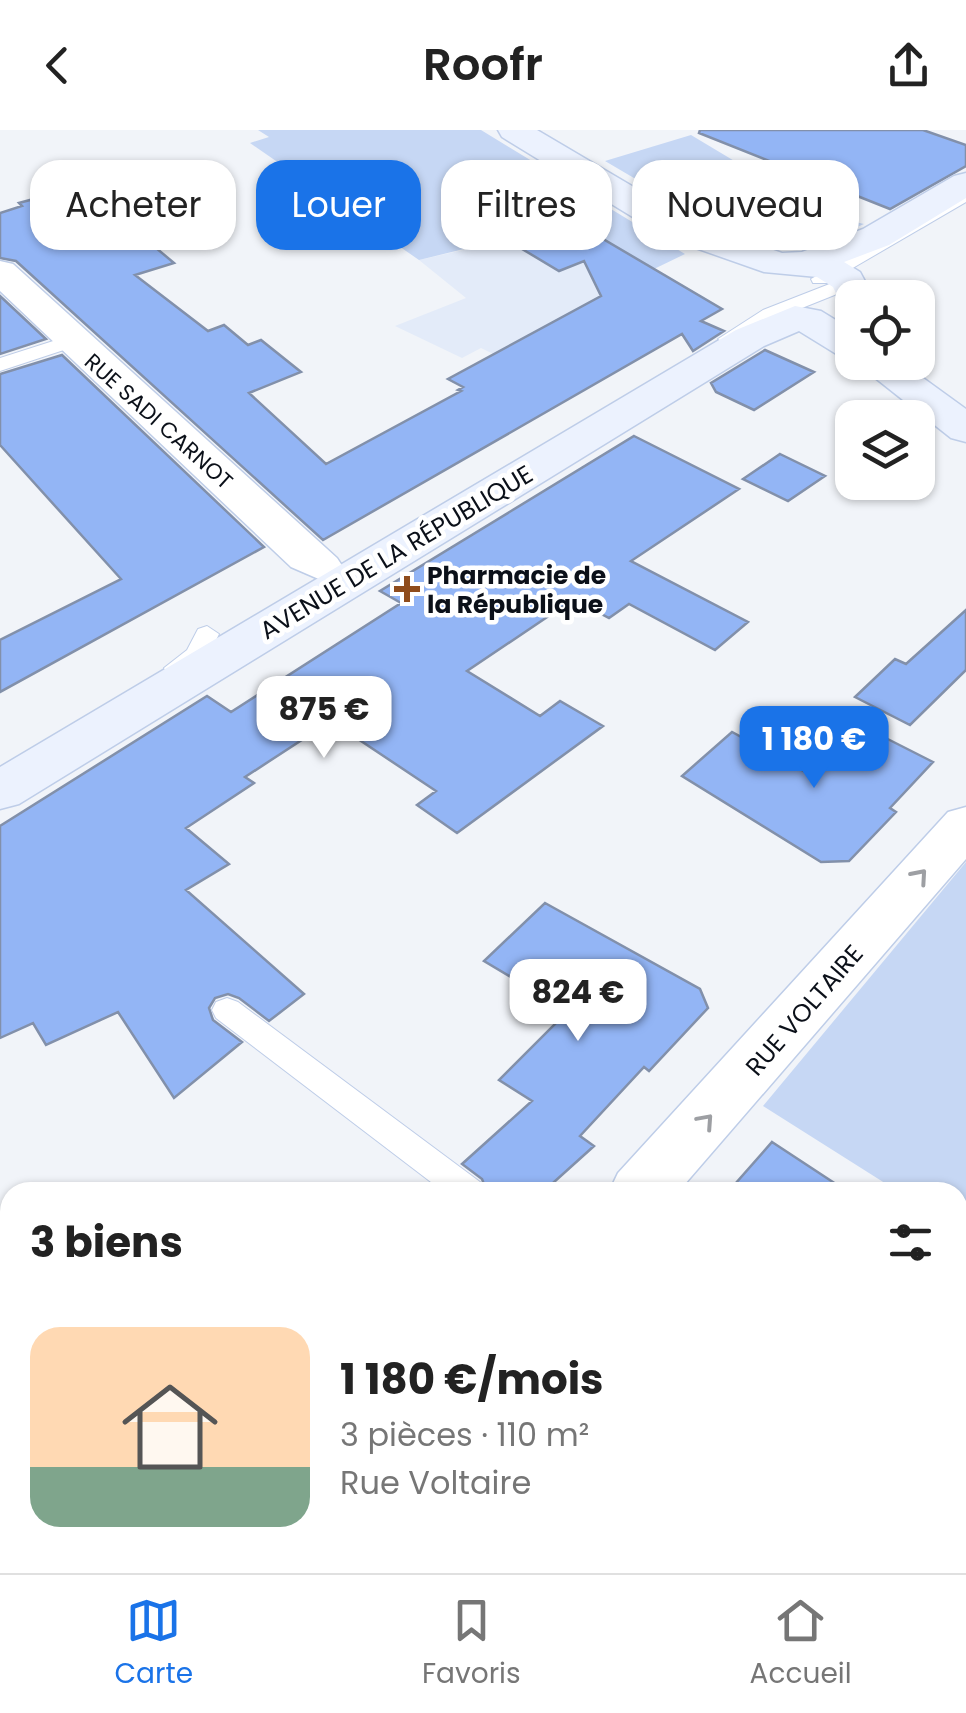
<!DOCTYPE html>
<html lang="fr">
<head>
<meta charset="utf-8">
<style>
	body { margin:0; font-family:Poppins,sans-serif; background:#f6f6f6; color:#222; height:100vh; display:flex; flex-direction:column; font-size:38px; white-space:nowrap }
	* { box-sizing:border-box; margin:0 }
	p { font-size:32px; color:#767676 }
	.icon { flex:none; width:55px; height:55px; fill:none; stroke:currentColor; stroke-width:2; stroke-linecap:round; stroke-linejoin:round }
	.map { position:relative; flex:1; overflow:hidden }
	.drawer { position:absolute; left:0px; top:1052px; width:968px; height:392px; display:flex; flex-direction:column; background:#fff; border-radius:30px 30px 0 0; box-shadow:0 2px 8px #0004 }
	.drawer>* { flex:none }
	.banner { position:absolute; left:30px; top:30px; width:908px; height:90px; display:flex; gap:20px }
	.controls { position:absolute; left:835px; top:150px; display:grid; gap:20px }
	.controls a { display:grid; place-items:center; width:100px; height:100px; border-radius:20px; background:#fff; box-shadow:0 2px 8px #0004; font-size:50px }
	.price { position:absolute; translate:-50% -85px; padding:0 22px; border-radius:20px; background:#fff; color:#222; font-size:32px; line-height:65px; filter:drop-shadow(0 2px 5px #0008) }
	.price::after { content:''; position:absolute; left:50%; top:60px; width:30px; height:22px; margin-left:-15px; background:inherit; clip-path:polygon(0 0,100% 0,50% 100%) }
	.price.on { background:#1a73e8; color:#fff }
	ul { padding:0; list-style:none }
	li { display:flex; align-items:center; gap:30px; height:250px; padding:0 30px }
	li+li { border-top:2px solid #e0e0e0 }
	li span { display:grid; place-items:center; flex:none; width:280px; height:200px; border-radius:30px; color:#555 }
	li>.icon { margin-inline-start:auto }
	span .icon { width:120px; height:120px; fill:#fffc; stroke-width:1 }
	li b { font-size:42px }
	h2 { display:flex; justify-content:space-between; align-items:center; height:120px; padding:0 30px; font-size:42px }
	.tag { padding:0 35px; border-radius:30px; background:#fff; box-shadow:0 2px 8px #0004; font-size:35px; line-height:90px }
	.tag.on { background:#1a73e8; color:#fff }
	header { display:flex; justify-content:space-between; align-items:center; height:130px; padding:0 30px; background:#fff; font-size:45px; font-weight:600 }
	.dock { display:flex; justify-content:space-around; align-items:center; height:140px; border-top:2px solid #e0e0e0; background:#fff; font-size:28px; color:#767676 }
	.dock a { display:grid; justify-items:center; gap:5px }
	.dock .on { color:#1a73e8 }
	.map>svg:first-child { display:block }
</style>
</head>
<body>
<header><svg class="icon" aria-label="back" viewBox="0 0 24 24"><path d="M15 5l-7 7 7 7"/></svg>Roofr<svg class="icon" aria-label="share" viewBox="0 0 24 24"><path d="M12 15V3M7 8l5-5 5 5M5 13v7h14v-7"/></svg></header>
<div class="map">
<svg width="966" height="1443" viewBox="0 0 966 1443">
	<rect width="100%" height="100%" fill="#f1f4f9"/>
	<path fill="#e3ebf9" d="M550,77L567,88L722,179L576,264L481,218L462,228L395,196L466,168L419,130L507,110L516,105L499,95Z"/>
	<path fill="#c6d7f4" d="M258,0H481L685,124L654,139L550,77L501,94L517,106L419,130L250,13L269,7Z
		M691,5L823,84L864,94L805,120L753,118L605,31Z
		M966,732V1443H888L890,1435H958V1132L964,1104L958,1100V1062H899L763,976Z"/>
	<path fill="#93b5f5" stroke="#8290aa" stroke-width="2.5" d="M700,0H923L966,15V36L890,79L699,3Z
		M82,56L174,133L135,145L208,201L224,195L248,215L261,210L301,242L249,263L326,334L461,261L458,260L463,257L448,249L601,166L584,131L559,141L507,110L565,88L564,86L722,179L701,191L724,201L693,221L682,204L323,410L16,131L0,128V83L22,76L19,73Z
		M0,166L46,209L0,224Z
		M765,220L814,242L754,280L716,262L711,253Z
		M62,225L264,417L0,562V510L121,449L0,315V244Z
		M634,306L739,359L631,431L748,492L715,520L629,474L609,488L590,478L584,482L568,473L467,541L540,586L560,571L603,596L457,703L417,675L436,661L331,591L245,647L254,653L186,698L229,734L186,760L304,864L269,891L239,868L228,864L215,868L209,878L213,890L242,912L174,968L118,882L46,915L33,893L0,908V696L207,566L231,582L401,473L380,461Z
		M780,324L825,346L788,371L743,349Z
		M966,480V540L910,595L855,567L895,529L906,534Z
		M862,596L933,632L890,678L896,682L849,731L821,732L682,646L732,602L811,645Z
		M545,773L700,859L708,878L649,941L644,937L580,1006L594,1016L543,1062H487L482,1049L462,1034L532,971L499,950L568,881L484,831Z
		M772,1012L848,1062H728Z"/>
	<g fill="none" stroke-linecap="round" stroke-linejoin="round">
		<defs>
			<path id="lane" d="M966,60V72L827,153H813L811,149Z
				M850,146L859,152L857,156L777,188L735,213L728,215L718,209L763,180Z
				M72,205L79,207V215L0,241V228Z
				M207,496L219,504C209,525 194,551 167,544L164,538L187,520L198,499Z
				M227,868L238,872L480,1052L484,1062H444L216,888L212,880L216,872Z"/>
			<path id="street" d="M0,131L13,134L337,428L343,437L337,446L321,450L291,437L0,161Z
				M966,677V729L678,1062H609L618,1043L948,682Z
				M293,1435H369L365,1443H290Z"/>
			<path id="secondary" d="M498,0H537L693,92L782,123L802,122L863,99L954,46L966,43V68L889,115L844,132L860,142L874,168H852V179L842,176L833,157L817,147L764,142L667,108L502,7Z
				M795,176L821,181L852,200V229L838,225L799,201L764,216L19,674L0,679V637L736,200Z
				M855,232H901L966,279V312L951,308Z"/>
		</defs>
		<use href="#lane" stroke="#becde8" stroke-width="2"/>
		<use href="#street" stroke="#becde8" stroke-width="3"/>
		<use href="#secondary" stroke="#becde8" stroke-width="3"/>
		<use href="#lane" fill="#fff" fill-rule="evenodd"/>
		<use href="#street" fill="#fff" fill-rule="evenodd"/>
		<use href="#secondary" fill="#ecf2fe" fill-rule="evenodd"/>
	</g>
	<defs><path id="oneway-chevron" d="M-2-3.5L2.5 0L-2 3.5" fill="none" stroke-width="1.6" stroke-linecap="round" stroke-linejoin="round" transform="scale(2.5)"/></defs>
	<g stroke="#9d9fa3">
		<use href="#oneway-chevron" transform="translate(920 746) rotate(-49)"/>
		<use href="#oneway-chevron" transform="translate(706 991) rotate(-48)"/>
	</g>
	<path fill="#8f4c1c" stroke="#fff" stroke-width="4" d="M402 444h10v10h10v10h-10v10h-10v-10h-10v-10h10z"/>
	<g text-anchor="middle" stroke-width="9" stroke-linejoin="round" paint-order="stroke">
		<g font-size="22" fill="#0b1019" stroke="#fff">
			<text transform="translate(159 291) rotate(42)" y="8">RUE SADI CARNOT</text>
		</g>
		<g font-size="25" fill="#0b1019" stroke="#fff">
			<text transform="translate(396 422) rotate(-31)" y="9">AVENUE DE LA RÉPUBLIQUE</text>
			<text transform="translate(804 880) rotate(-49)" y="9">RUE VOLTAIRE</text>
		</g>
		<g font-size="25" font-weight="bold" fill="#0b1019" stroke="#fff" text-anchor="start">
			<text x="427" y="454">Pharmacie de<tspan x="427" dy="29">la République</tspan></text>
		</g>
	</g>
</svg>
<div class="controls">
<a><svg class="icon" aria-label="locate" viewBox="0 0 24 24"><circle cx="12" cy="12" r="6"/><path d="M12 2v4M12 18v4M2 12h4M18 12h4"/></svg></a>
<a><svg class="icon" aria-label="layers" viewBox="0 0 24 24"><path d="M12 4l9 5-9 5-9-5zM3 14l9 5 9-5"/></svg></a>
</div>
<b class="price" style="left:324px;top:631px">875 €</b>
<b class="price on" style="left:814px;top:661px">1 180 €</b>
<b class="price" style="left:578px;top:914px">824 €</b>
<div class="banner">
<a class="tag">Acheter</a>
<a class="tag on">Louer</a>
<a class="tag">Filtres</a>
<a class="tag">Nouveau</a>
</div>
<section class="drawer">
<h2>3 biens<svg class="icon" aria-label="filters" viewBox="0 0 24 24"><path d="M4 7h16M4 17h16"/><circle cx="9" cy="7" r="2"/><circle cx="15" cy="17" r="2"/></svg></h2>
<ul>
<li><span style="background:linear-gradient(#ffd9b3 70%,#7fa58c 0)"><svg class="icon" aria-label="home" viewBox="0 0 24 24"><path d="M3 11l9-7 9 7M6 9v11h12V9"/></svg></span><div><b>1 180 €/mois</b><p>3 pièces · 110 m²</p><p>Rue Voltaire</p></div></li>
</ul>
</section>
</div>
<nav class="dock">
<a class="on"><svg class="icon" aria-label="map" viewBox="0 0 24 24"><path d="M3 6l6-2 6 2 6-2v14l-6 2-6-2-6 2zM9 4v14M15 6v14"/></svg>Carte</a>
<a><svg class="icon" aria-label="saved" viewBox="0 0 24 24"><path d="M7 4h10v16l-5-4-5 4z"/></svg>Favoris</a>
<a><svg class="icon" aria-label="home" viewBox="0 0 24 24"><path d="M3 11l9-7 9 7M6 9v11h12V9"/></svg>Accueil</a>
</nav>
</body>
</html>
